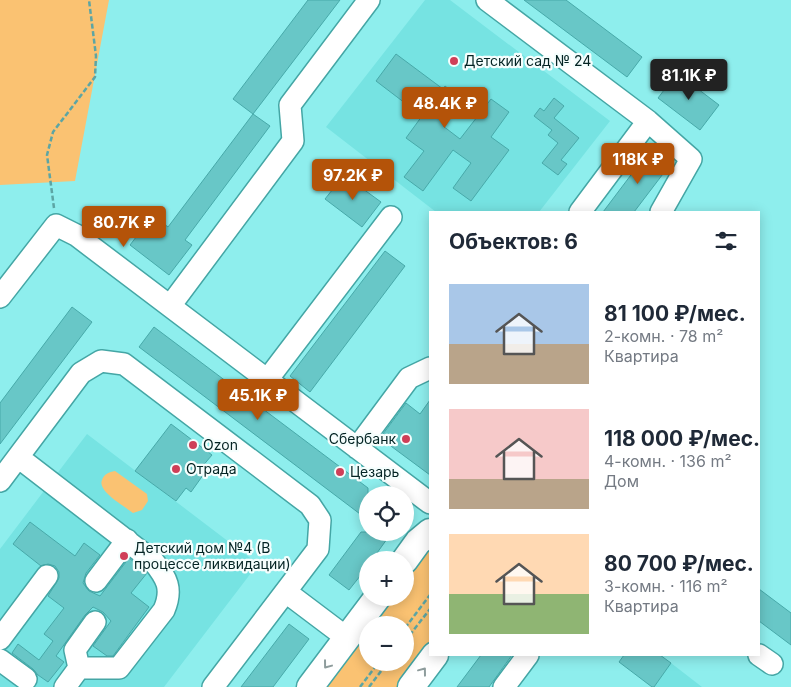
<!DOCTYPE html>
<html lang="ru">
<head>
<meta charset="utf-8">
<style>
	body { margin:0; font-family:Inter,sans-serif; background:#f2f2f3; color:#1f2937; height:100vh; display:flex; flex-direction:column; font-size:19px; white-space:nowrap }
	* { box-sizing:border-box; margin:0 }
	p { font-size:16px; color:#747a83 }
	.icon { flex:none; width:28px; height:28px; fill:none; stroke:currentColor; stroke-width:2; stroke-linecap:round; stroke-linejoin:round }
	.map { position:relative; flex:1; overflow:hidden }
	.sheet { position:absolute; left:429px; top:211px; width:331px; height:445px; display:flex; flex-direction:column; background:#fff; border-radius:0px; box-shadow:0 2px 12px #0003 }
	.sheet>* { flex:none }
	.buttons { position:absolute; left:359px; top:486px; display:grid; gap:10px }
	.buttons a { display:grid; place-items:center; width:55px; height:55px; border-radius:50%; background:#fff; box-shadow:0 2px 12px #0003; font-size:25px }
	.price { position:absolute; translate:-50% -42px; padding:0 11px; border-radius:5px; background:#b45309; color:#fff; font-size:16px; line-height:32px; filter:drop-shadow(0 1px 2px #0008) }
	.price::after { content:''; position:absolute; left:50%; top:30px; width:15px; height:11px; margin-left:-8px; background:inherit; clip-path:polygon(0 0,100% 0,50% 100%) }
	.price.on { background:#222; color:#fff }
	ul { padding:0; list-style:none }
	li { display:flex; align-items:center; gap:15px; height:125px; padding:0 20px }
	li span { display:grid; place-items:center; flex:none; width:140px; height:100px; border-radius:0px; color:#555 }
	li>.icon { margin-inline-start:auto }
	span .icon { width:60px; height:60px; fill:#fffc; stroke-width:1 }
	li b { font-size:21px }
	h2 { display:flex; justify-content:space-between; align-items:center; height:60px; padding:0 20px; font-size:21px }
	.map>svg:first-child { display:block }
</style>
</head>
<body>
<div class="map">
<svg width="791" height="687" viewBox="0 0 791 687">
	<rect width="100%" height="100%" fill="#8eeeed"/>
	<path fill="#76e3e2" d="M425,0H450L610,121L539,212H436L326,127Z
		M87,434L258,564L164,687H0V549Z
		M671,663L702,687H654Z"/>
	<path fill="#fac272" d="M0,0H109L75,181L0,185Z
		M115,471L147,494L148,501L142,510L133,513C124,506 97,491 102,480C104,474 109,472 115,471Z
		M430,543V646L399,687H322L367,626L368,662H405V625H369L389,598H405V576Z"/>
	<path fill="#68c7c7" stroke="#47a9a9" d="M308,0H340L253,114L233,99Z
		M524,0H566L642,57L627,77Z
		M396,54L443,89L445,86L463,100L443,126L460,139L491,99L509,112L491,137L509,150L471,201L453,188L471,163L453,150L423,191L404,177L424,151L406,138L422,116L376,81Z
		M677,73L719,105L700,130L658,98Z
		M554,98L564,106L554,118L579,138L561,160L567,164L558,175L542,163L558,143L548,135L552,130L534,116L540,108L544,111Z
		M253,114L270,126L185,240L192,245L169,275L130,245L153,215L168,227Z
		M649,151L669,166L634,212H603Z
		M344,175L381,202L362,227L325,199Z
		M385,251L405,266L310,392L290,376Z
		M72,307L92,322L0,444V403Z
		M154,327L368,488V520L139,347Z
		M430,400V475L380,438L406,403L420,414Z
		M171,424L212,455L201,468L206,471L191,492L186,488L176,501L135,471Z
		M30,522L75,556L84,543L100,555L86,573L83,583L89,591L100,596L129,558L147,573L131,593L149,607L113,656H107L93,646L111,621L103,612L93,607L85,615L56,656L64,662L48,682L38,675L33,669L12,653L18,644L39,660L53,641L44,634L64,608L48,596L59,578V572L55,566L48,564L41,566L13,544Z
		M361,532H392L372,560H368V566L349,590L329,575Z
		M759,589L791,613V645L759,621Z
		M289,624L309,639L273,687H241Z
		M481,655H512L489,687H457Z
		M624,655H660L671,663L654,687H652L619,662Z"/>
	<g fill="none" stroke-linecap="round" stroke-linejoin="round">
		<defs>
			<path id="minor" d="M487,0L648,121L691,159L661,212
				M580,212L648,121
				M0,297L56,225L76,235L430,503
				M170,306L293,141L290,105L369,0
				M267,380L391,217
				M357,448L409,378L430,368
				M18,457L153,561C167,578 173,589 164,610L119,668H79L65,687
				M0,481L81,373L101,361L124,364L310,505L320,520L318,549L213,687
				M96,581L127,540
				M286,592L347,638
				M0,639L47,576
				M759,655L772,664
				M0,660L26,679
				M79,668L75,650L95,622
				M504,687L528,655"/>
			<path id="major" d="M405,560L418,542L430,532
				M310,687L377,598
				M411,687L435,655"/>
		</defs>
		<use href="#minor" stroke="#44a6a5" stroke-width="24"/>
		<use href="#major" stroke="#44a6a5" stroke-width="29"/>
		<path stroke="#5ca5a4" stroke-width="2.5" stroke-dasharray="5 2.5" stroke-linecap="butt" d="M54,208L47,155L53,132L95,77L96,56L89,0
			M405,628L430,595
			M405,641L430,609
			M360,687L379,662
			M369,687L388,662"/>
		<use href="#minor" stroke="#fff" stroke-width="21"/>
		<use href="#major" stroke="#fff" stroke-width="26"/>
	</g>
	<defs><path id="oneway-chevron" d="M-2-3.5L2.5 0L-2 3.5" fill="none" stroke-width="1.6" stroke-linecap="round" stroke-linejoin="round" transform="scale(1.25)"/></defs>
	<g stroke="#8e9c9c">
		<use href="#oneway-chevron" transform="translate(327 665) rotate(127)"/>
		<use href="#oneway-chevron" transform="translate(423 671) rotate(-53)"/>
	</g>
	<g fill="#cf3f58" stroke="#f5fefd" stroke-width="2">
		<circle cx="454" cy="61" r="5"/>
		<circle cx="406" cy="439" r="5"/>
		<circle cx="193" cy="445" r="5"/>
		<circle cx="176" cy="469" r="5"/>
		<circle cx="340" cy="472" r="5"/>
		<circle cx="124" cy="556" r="5"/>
	</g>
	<g text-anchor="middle" stroke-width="4.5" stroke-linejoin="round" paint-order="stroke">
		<g font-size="14" fill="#042424" stroke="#f5fefd" text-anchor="start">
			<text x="464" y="66">Детский сад № 24</text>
			<text x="396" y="444" text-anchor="end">Сбербанк</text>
			<text x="203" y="450">Ozon</text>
			<text x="186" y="474">Отрада</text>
			<text x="350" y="477">Цезарь</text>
			<text x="134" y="553">Детский дом №4 (В<tspan x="134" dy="16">процессе ликвидации)</tspan></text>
		</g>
	</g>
</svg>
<div class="buttons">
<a><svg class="icon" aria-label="locate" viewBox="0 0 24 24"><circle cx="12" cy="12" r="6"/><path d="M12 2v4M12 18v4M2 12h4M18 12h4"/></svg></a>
<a>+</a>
<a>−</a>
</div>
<b class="price on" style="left:689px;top:101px">81.1K ₽</b>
<b class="price" style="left:445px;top:129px">48.4K ₽</b>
<b class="price" style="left:638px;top:185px">118K ₽</b>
<b class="price" style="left:353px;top:201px">97.2K ₽</b>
<b class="price" style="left:124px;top:248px">80.7K ₽</b>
<b class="price" style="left:258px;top:421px">45.1K ₽</b>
<section class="sheet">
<h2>Объектов: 6<svg class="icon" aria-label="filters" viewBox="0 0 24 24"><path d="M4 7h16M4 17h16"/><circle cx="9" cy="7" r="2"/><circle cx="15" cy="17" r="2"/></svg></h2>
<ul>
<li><span style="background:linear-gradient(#a9c7e8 60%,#b9a48a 0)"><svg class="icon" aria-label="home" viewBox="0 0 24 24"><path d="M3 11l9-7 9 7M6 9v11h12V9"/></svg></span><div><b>81 100 ₽/мес.</b><p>2-комн. · 78 m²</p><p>Квартира</p></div></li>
<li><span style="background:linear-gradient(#f6c9c9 70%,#b9a48a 0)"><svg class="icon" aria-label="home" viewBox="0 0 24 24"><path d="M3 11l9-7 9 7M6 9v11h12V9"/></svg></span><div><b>118 000 ₽/мес.</b><p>4-комн. · 136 m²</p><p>Дом</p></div></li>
<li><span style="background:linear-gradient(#ffd9b3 60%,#8fb573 0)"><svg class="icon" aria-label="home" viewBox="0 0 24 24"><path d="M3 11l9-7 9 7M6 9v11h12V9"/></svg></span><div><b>80 700 ₽/мес.</b><p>3-комн. · 116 m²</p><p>Квартира</p></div></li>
</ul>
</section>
</div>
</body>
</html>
